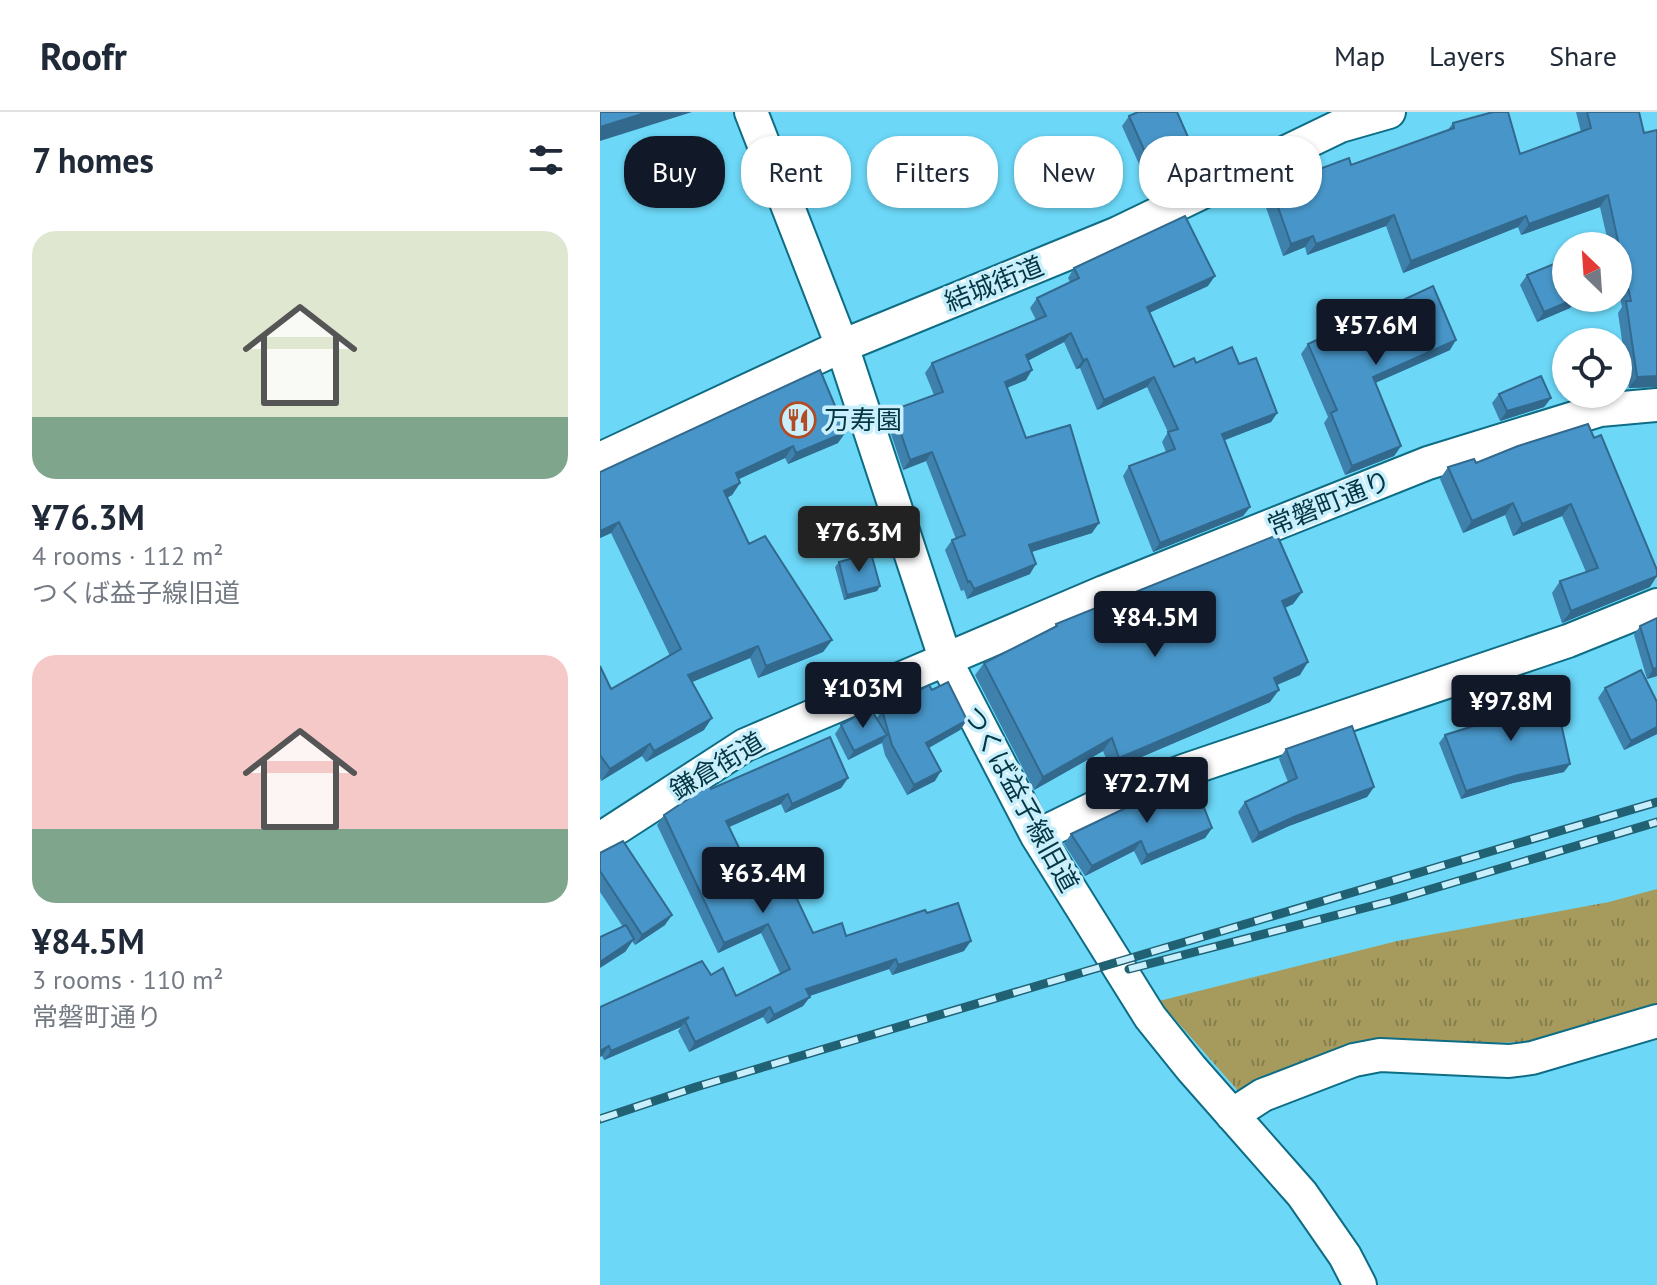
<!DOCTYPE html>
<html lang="en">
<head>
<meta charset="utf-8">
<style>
	body { margin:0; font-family:"PT Sans","Noto Sans JP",sans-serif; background:#f2f2f3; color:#1f2937; height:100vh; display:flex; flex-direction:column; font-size:30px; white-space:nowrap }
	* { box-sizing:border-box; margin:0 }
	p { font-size:26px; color:#747a83 }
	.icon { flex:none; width:44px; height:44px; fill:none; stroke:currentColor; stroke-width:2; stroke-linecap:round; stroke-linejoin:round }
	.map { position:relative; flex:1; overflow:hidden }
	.details { display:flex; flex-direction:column; background:#fff; width:600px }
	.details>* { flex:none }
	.top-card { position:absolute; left:24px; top:24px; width:760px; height:72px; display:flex; gap:16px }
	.needle { width:52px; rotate:335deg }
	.buttons { position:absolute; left:952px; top:120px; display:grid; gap:16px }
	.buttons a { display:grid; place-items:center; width:80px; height:80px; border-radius:50%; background:#fff; box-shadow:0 2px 6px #0004; font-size:40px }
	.price { position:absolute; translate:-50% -68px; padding:0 18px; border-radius:8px; background:#111827; color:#fff; font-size:26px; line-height:52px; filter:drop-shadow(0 2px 4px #0008) }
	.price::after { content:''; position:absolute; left:50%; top:48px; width:24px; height:18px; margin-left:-12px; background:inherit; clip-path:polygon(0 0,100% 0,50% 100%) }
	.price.current { background:#222; color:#fff }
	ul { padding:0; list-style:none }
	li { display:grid; align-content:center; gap:16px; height:424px; padding:0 32px }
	li span { display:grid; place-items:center; height:248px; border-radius:24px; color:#555 }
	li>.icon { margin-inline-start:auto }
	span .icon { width:144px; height:144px; fill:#fffc; stroke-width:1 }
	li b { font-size:34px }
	h2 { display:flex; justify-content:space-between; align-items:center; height:96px; padding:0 32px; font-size:34px }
	.pill { padding:0 28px; border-radius:32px; background:#fff; box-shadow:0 2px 6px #0004; font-size:28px; line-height:72px }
	.pill.current { background:#111827; color:#fff }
	header { display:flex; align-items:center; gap:48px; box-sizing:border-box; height:112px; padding:0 40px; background:#fff; border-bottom:2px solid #e0e1e3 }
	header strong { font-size:38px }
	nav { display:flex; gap:44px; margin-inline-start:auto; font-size:28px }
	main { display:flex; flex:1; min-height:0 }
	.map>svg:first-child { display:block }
</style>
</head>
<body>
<header>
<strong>Roofr</strong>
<nav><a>Map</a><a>Layers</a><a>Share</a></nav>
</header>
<main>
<section class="details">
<h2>7 homes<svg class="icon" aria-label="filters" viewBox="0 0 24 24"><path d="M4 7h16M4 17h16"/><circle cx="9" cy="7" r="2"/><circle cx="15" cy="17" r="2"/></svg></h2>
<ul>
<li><span style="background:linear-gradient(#dfe7d0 75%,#7fa58c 0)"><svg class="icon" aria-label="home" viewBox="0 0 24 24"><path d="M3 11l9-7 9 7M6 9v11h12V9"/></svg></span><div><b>¥76.3M</b><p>4 rooms · 112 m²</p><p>つくば益子線旧道</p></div></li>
<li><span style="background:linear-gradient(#f6c9c9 70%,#7fa58c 0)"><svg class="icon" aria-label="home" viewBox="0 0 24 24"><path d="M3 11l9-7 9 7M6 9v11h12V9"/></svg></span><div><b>¥84.5M</b><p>3 rooms · 110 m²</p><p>常磐町通り</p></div></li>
</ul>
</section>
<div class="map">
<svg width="1057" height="1173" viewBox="0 0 1057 1173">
	<defs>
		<pattern id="park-tufts" width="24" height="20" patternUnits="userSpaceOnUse" patternTransform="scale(2)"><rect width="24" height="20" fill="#a69b5c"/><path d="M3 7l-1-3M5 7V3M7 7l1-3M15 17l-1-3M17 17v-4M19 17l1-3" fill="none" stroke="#857f4e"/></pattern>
	</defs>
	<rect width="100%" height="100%" fill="#6cd7f7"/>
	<path fill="url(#park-tufts)" d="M1057,777V894L924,930L755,935L640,981L559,889L797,829L1009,790Z"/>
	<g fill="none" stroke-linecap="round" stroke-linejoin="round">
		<defs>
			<path id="street" d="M151,0L242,234L346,549L437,724L550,905L591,956L702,1082L745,1144L760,1173
				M0,347L242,234L518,121L740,14L789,0
				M437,724L517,685L586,658L968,529L1057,493
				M0,727L145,633L504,480L828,351L1000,298L1057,293
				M632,1003L663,983L754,948L780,943L909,949L932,946L1057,909"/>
		</defs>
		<use href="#street" stroke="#0e6d84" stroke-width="36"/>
		<use href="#street" stroke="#fff" stroke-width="32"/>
		<defs>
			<path id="rail" d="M529,857L791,789L1057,710
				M0,1007L96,975L1057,690"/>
		</defs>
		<use href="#rail" stroke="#206173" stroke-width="9"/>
		<use href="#rail" stroke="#c9effc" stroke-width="6" stroke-dasharray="18" stroke-linecap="butt"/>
	</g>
	<path fill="#3e81ad" d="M976,0H1039L1044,21L1057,18V275L1029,276L1018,201L1022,195L1018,177V134H1009L1000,95L921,123L918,115L803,161L786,114L707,143L705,135L683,144L663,87L671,75L751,53L847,19L853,11L920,42L981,20Z
		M529,4L592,60L551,79L522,14Z
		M474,156L608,174L549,201L574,255L596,251L639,252L677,301L671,310L624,328L650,395L643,404L553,440L523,364L529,354L566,340L562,330L568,320L547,275L497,298L480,256L476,257L464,230L428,248L426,268L407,276L426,326L492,421L431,440L430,462L367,487L364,478L361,479L345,438L352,428L356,427L326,349L303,358L286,307L293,298L334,283L325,261L332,251L436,208L430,196L437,186L470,170L468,166Z
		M927,163L977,186L970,196L937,210L920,173Z
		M708,232L850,238L775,271L801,334L794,344L745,363L724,311L728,305L701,242Z
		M220,258L238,331L188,352L185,346L139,367L140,371L132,383L127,386L149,432L232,528L223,540L158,566L150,546L92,570L104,618L46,650L42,644L1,669L0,666V554L11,577L70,544L11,421L0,426V360Z
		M899,282L951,286L944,295L900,309L892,291Z
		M918,334L1050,475L962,511L952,481L960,469L986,460L962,404L913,424L905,403L863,421L840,367L848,355L876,351Z
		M239,450L280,474L277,479L244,488L235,455Z
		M702,480L693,492L685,496L700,563L677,573L670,590L511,658L503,639L434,678L375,563L384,551L454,516L456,512Z
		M1057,506V564L1047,567L1034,523L1040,514Z
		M1005,576L1057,622L1024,638L998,586Z
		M918,577L964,660L913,671L861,687L839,631L845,623L917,601L912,585Z
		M332,578L367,608L360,618L329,636L335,669L307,683L285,643L282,631L248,648L235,622L241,613L277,606L282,598Z
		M686,637L774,675L767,685L689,714L652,731L638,700L645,690L688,670L679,647Z
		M248,666L241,676L185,701L181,692L129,715L161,781L213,821L246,824L327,801L364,839L292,863L289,857L210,884L203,894L167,912L163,905L89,940L78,919L81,915L4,948L2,944L0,895L111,863L136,884L180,861L161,821L118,841L57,713L64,703L111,677Z
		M612,716L605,726L541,753L534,739L485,764L464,732L471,722Z
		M0,741L65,813L35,833L32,829L25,840L23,815L0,780Z"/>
	<path fill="#32698d" d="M48,0H92L0,29V15Z
		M599,50L592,60L551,79L558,69Z
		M1008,83L1000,95L921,123L929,112Z
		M794,103L786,114L707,143L716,132Z
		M926,104L918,115L803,161L811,149Z
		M713,124L705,135L683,144L691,132Z
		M615,164L608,174L540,205L547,195Z
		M977,186L970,196L937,210L944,200Z
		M471,221L464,230L420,253L426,243Z
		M856,228L850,238L766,275L773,265Z
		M487,247L480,256L476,257L483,248Z
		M432,258L426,268L398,279L405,270Z
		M1057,264V275L1029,276L1037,265Z
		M554,265L547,275L497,298L504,288Z
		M951,286L944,295L900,309L907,299Z
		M677,301L671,310L615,332L622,322Z
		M246,320L238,331L188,352L196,341Z
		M193,334L185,346L128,372L136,361Z
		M801,334L794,344L745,363L752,354Z
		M332,340L326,349L303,358L310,348Z
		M140,371L132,383L115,391L124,379Z
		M913,391L905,403L863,421L872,409Z
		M971,392L962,404L913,424L922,412Z
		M650,395L643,404L553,440L560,431Z
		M19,410L11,421L0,426V419Z
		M499,411L492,421L422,443L429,433Z
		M436,452L430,462L367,487L374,477Z
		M1057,464L1050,475L962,511L971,499Z
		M280,474L277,479L244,488L247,483Z
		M702,480L693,492L673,501L682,489Z
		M232,528L223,540L158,566L166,554Z
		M158,534L150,546L80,575L88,563Z
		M708,550L700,563L665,578L674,566Z
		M1057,556V564L1047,567L1053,557Z
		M679,578L670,590L511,658L519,646Z
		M112,606L104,618L46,650L54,639Z
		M367,608L360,618L319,641L326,631Z
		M1057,615V622L1024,638L1031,629Z
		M287,623L281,631L248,648L254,639Z
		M512,626L503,639L434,678L443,665Z
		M50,632L42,644L1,669L10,657Z
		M970,652L964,660L913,671L861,687L866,679L918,663Z
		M341,659L335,669L307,683L314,673Z
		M248,666L241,676L185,701L192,692Z
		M774,675L767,685L689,714L652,731L659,721L696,704Z
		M188,682L181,692L120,719L126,709Z
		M612,716L605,726L541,753L547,743Z
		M541,729L534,739L485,764L492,754Z
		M72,803L65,813L35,833L42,823Z
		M168,812L161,821L118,841L124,831Z
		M34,827L25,840L0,856V850Z
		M371,829L364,839L292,863L298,853Z
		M296,847L289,857L200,887L206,877Z
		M210,885L203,894L167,912L174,903Z
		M170,895L163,905L89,940L95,930Z
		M89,905L81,915L4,948L11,939Z
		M9,934L2,944L0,945V939Z"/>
	<path fill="#4896c9" stroke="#32698d" stroke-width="2" d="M0,0H48L0,15Z
		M538,0H577L599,50L558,69L529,4Z
		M893,0H908L920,42L991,16L987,0H1039L1044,21L1057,18V264L1037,265L1026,189H1031L1008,83L929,112L926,104L811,149L794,103L716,132L713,124L691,132L671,75L749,46L751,53L854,16L853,11Z
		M585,104L615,164L547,195L574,255L594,246L596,251L632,235L639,252L656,246L677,301L622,322L650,395L560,431L529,354L575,337L568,320L578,317L554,265L504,288L487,247L483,248L471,221L426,243L432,258L405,270L426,326L470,313L499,411L429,433L436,452L374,477L370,469L368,470L352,428L365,423L332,340L310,348L293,298L343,280L332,251L446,204L437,186L479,166L474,156Z
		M961,149L966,161V186H977L944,200L927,163Z
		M833,174L856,228L773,265L801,334L752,354L731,301L737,298L708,232Z
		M220,258L246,320L196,341L193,334L136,361L140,371L124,379L149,432L165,424L232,528L166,554L158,534L88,563L112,606L54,639L50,632L10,657L0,643V554L11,577L81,537L19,410L0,419V360Z
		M941,264L951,286L907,299L899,282Z
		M988,312L994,326L1001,323L1057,458V464L971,499L960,469L998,456L971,392L922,412L913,391L872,409L848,355L874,347L876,351L918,334Z
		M677,423L702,480L682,489L708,550L674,566L679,578L519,646L512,626L443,665L384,551L457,514L456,512Z
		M271,441L280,474L247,483L239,450Z
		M1057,506V556L1053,557L1040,514Z
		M1041,558L1057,590V615L1031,629L1005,576Z
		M944,569L955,608L960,607L970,652L918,663L866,679L845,623L924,598L918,577Z
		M348,570L367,608L326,631L341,659L314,673L292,633L282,598L329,573L332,578Z
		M270,596L287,623L254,639L241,613Z
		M752,614L774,675L696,704L659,721L645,690L697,666L686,637Z
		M230,625L248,666L192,692L188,682L126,709L161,781L188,768L213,821L242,811L246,824L325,798L327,801L358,791L371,829L298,853L296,847L206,877L210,885L174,903L170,895L95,930L85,909L89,905L11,939L9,934L0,939V895L102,849L111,863L123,856L136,884L190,857L168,812L124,831L64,703L109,673L111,677Z
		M593,668L612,716L547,743L541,729L492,754L471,722L532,693Z
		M23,729L72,803L42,823L0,759V741Z
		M26,813L34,827L0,850V825Z"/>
	<defs>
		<symbol id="restaurant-ring" viewBox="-11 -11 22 22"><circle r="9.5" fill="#c9effc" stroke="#b24b23" stroke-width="1.5"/><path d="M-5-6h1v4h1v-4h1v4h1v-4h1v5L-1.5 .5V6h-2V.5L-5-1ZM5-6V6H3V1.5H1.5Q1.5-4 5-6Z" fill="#b24b23"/></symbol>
	</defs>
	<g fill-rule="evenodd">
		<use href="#restaurant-ring" x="178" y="288" width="40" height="40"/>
	</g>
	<g text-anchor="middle" stroke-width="7" stroke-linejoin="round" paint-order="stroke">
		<g font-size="26" fill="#043643" stroke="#c9effc">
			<text transform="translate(394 172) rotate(-22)" y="9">結城街道</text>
			<text transform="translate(729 391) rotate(-22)" y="9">常磐町通り</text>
			<text transform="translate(117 654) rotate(-31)" y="9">鎌倉街道</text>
			<text transform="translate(421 687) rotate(61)" y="9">つくば益子線旧道</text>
		</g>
		<g font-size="26" fill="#043643" stroke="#c9effc" text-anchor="start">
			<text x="224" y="317">万寿園</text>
		</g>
	</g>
</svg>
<div class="buttons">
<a><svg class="needle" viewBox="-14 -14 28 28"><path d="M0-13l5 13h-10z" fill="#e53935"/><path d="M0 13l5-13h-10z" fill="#747a83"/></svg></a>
<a><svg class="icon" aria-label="locate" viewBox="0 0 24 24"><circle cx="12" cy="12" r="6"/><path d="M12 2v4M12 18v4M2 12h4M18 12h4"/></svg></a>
</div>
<b class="price" style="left:776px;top:255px">¥57.6M</b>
<b class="price current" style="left:259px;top:462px">¥76.3M</b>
<b class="price" style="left:555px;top:547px">¥84.5M</b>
<b class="price" style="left:263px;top:618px">¥103M</b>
<b class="price" style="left:911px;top:631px">¥97.8M</b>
<b class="price" style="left:547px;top:713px">¥72.7M</b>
<b class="price" style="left:163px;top:803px">¥63.4M</b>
<div class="top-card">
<a class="pill current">Buy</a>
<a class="pill">Rent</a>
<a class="pill">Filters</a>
<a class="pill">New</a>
<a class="pill">Apartment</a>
</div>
</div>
</main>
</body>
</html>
